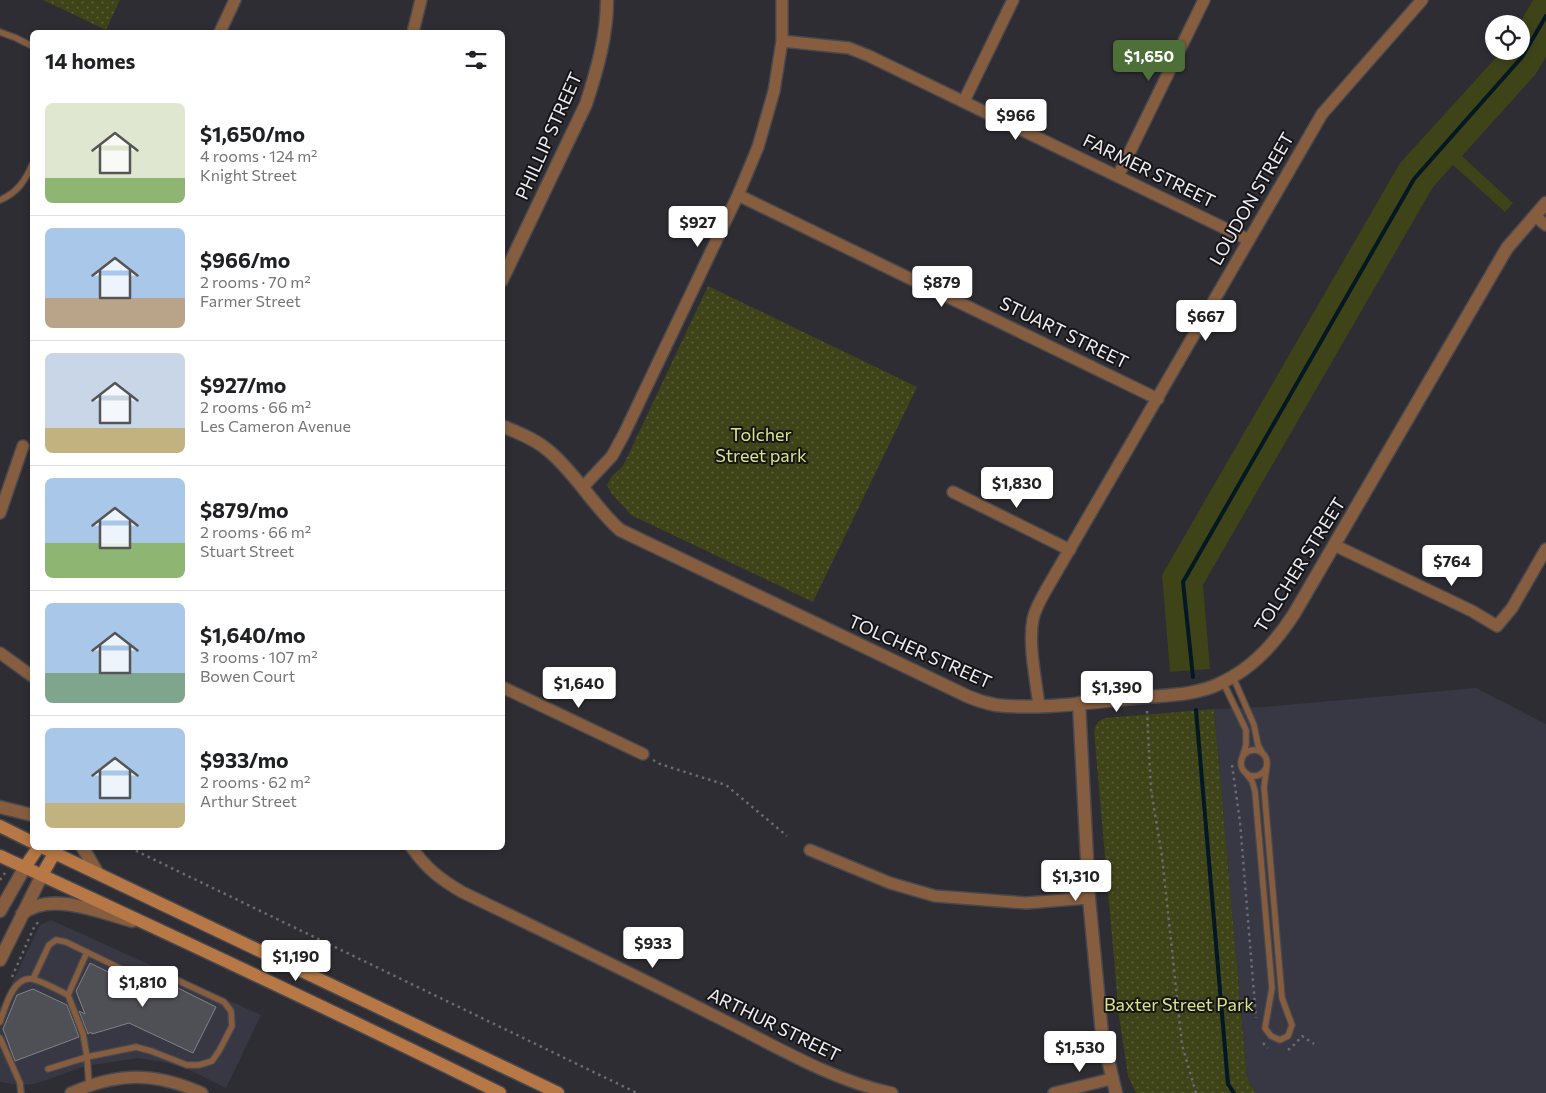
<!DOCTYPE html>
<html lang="en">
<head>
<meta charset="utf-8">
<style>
	body { margin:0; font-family:Commissioner,sans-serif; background:#f2f2f2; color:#202124; height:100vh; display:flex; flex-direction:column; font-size:19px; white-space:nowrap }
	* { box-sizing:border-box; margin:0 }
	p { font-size:16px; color:#757577 }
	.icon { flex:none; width:28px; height:28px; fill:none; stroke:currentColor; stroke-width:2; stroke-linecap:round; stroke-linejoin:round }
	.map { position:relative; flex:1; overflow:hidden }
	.panel { position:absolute; left:30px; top:30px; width:475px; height:820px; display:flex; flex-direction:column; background:#fff; border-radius:8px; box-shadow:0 2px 8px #0003 }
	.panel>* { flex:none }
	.fabs { position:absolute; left:1485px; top:15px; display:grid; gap:10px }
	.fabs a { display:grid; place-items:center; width:45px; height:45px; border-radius:50%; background:#fff; box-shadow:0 2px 8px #0003; font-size:25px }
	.price { position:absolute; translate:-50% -42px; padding:0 11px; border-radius:5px; background:#fff; color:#222; font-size:16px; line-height:32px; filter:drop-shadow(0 1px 2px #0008) }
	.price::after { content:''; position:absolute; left:50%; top:30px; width:15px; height:11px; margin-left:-8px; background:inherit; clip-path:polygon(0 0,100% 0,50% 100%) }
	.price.on { background:#4c7038; color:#fff }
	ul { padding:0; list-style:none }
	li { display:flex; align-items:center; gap:15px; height:125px; padding:0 15px }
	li+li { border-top:1px solid #e0e0e0 }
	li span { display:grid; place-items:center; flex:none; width:140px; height:100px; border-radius:8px; color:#555 }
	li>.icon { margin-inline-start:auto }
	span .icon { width:60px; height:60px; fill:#fffc; stroke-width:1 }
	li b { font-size:21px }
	h2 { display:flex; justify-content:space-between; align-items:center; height:60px; padding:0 15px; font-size:21px }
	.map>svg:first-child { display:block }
</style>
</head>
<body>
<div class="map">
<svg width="1546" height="1093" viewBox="0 0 1546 1093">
	<defs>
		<pattern id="park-dots" width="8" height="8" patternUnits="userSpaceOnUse" patternTransform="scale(1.25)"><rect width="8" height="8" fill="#3e4318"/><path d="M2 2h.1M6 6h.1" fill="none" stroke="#5a5e3a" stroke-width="1.8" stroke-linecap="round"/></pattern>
	</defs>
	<rect width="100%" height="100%" fill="#2d2d33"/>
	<path fill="#373843" d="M1476,688L1546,724V1093H1256L1247,1078L1214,709L1264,707Z
		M51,920L261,1015L226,1088L194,1072L168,1063L138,1058L86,1066L35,1084L19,1085L0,1082V1008L40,925Z"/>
	<path fill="#3e4318" d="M1533,0H1546V57L1535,75L1462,156L1513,203L1505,212L1453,165L1433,187L1203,585L1210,669L1170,672L1162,575L1400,163L1502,51H1521V24H1519Z"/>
	<path fill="url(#park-dots)" d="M43,0H120L106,30Z
		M708,286L917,387L813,602L631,515L611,493L607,485L612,476L623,466Z
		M1214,709L1247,1078L1256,1093H1136L1128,1076L1119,1016L1094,731C1096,724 1098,721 1105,718Z"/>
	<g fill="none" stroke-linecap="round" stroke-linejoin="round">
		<path stroke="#041824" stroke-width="4" d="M1193,677L1183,582L1414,179L1522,57L1546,16
			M1196,710L1228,1084L1234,1093"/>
	</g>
	<path fill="#4f4f56" stroke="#818188" d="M90,963L139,987L162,980L216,1007L193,1053L129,1023L92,1034L91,1032L88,1034L79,1011L85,1014L76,991Z
		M33,989L67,1005L79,1037L15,1061L3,1029L17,995Z"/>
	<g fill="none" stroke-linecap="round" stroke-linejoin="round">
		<defs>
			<path id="service" d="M0,32L16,38L32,46
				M0,200C17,193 25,181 32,165
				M1233,677L1254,725L1258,745L1263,754
				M1223,682L1246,730V745L1241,762
				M1241 763a13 13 0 1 1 26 0a13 13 0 1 1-26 0Z
				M1245,772L1252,781L1255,791L1272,988L1265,1028L1271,1036L1280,1040L1288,1036L1292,1025L1282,998L1264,787L1267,765
				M33,979L49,945L56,940L66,942L138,977L152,974L166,975L224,1002L231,1011L232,1026L219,1051L212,1061L199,1065H187L151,1051L136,1047L87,1057L48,1069
				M68,995L87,952
				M0,1022C5,1008 13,976 32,979C42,981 58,990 68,995L83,1034L87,1057L89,1085
				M0,1038L20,1083L21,1093"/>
			<path id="minor" d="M220,32L235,0
				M413,32L421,0
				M782,41L849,48L869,56L1249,240
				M964,101L1013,0
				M1118,176L1204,0
				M738,195L1158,399
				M1535,216L1546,225
				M583,487L612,456L624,434L738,195L758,147L774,91L782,41V0
				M953,492L1070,550
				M0,513L23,446
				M1334,545L1472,611L1497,626L1512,608L1546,549
				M0,653L32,676
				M502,687L643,754
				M1039,706C1036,680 1028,644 1033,619C1035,609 1041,599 1046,590L1322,114L1422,0
				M412,848C427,869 440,879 462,892C545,932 629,972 711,1014C769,1042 829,1080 892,1093
				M810,850L890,883L935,896L1026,903L1089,898
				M71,1093C119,1072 154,1072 202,1093
				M1054,1093L1111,1079"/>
			<path id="tertiary" d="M502,280L586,104C597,70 607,36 607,0
				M502,426C519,433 537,440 550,452C577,475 594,507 620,530L967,696C976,700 985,703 996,705C1042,710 1090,702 1136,698C1164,695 1195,696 1221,683C1253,668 1275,643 1294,614L1507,248L1546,203
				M1079,703L1089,898L1102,1034L1116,1093
				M0,807L32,815
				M83,848L97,872
				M0,911L25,867
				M22,914C50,891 100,912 132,921
				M0,960L42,875"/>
			<path id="secondary" d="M0,826L32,842
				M44,848L558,1093
				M0,856C167,933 334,1011 500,1093
				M25,867L38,848
				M42,875L55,852"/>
		</defs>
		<use href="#service" stroke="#48484e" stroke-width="8"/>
		<use href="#minor" stroke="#48484e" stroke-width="14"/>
		<use href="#tertiary" stroke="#48484e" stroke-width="15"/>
		<use href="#secondary" stroke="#48484e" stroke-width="15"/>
		<path stroke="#6a6a70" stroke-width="2.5" stroke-dasharray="2.5 4" stroke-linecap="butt" d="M1147,711L1151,790L1162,856L1182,1045L1196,1093
			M653,760L660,764L726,785L787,836
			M1232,765L1240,822L1256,1018
			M130,848L637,1093
			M0,880L5,873
			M12,977L35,925L41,920
			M1263,1043L1268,1048
			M1288,1050L1296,1043L1302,1036L1314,1044"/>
		<use href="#service" stroke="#865e3f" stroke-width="5.5"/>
		<use href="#minor" stroke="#865e3f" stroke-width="11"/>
		<use href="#tertiary" stroke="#865e3f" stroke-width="12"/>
		<use href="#secondary" stroke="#b77845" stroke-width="12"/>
	</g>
	<g text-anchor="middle" stroke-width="4" stroke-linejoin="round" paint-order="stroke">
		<g font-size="18" fill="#efeff3" stroke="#151518">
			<text transform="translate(549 136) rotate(-66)" y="6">PHILLIP STREET</text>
			<text transform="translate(1149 171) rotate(26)" y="6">FARMER STREET</text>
			<text transform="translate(1252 199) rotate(-60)" y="6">LOUDON STREET</text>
			<text transform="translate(1064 333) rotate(26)" y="6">STUART STREET</text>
			<text transform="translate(1300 565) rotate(-58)" y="6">TOLCHER STREET</text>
			<text transform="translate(920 652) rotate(24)" y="6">TOLCHER STREET</text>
			<text transform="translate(774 1025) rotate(26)" y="6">ARTHUR STREET</text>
		</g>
		<g font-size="18" fill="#dae684" stroke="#151518">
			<text x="761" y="441">Tolcher<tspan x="761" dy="21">Street park</tspan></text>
			<text x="1179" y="1011">Baxter Street Park</text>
		</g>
	</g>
</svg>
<div class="fabs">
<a><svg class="icon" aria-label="locate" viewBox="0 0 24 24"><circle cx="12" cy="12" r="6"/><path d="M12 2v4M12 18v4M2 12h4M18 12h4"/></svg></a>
</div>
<b class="price on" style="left:1149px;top:82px">$1,650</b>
<b class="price" style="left:1016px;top:141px">$966</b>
<b class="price" style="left:698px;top:248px">$927</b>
<b class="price" style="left:942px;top:308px">$879</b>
<b class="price" style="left:1206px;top:342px">$667</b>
<b class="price" style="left:1017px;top:509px">$1,830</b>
<b class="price" style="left:1452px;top:587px">$764</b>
<b class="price" style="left:579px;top:709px">$1,640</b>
<b class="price" style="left:1117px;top:713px">$1,390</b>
<b class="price" style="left:1076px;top:902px">$1,310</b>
<b class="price" style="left:653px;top:969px">$933</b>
<b class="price" style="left:296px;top:982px">$1,190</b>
<b class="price" style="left:143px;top:1008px">$1,810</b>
<b class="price" style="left:1080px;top:1073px">$1,530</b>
<section class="panel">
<h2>14 homes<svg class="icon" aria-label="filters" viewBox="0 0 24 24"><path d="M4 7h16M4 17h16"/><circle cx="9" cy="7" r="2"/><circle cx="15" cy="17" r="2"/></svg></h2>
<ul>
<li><span style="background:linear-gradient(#dfe7d0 75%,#8fb573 0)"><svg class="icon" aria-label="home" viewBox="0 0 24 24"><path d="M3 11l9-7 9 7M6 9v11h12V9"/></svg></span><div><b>$1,650/mo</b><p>4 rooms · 124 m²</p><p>Knight Street</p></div></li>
<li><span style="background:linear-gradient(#a9c7e8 70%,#b9a48a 0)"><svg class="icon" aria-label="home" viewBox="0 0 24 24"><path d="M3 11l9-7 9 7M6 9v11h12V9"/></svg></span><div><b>$966/mo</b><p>2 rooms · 70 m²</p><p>Farmer Street</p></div></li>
<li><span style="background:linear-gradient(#c9d6e8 75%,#c2b280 0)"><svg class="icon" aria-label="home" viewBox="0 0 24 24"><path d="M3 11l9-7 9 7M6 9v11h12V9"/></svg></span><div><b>$927/mo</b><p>2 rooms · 66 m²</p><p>Les Cameron Avenue</p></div></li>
<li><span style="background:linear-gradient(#a9c7e8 65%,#8fb573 0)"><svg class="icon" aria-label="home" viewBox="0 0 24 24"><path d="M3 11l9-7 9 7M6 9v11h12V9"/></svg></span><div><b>$879/mo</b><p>2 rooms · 66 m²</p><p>Stuart Street</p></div></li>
<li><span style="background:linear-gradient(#a9c7e8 70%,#7fa58c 0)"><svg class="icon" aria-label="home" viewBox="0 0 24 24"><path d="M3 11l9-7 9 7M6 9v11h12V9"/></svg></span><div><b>$1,640/mo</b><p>3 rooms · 107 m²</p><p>Bowen Court</p></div></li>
<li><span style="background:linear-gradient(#a9c7e8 75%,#c2b280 0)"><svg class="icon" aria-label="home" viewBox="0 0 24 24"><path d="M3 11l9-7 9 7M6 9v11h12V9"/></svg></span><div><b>$933/mo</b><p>2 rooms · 62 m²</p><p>Arthur Street</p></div></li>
</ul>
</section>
</div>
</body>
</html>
